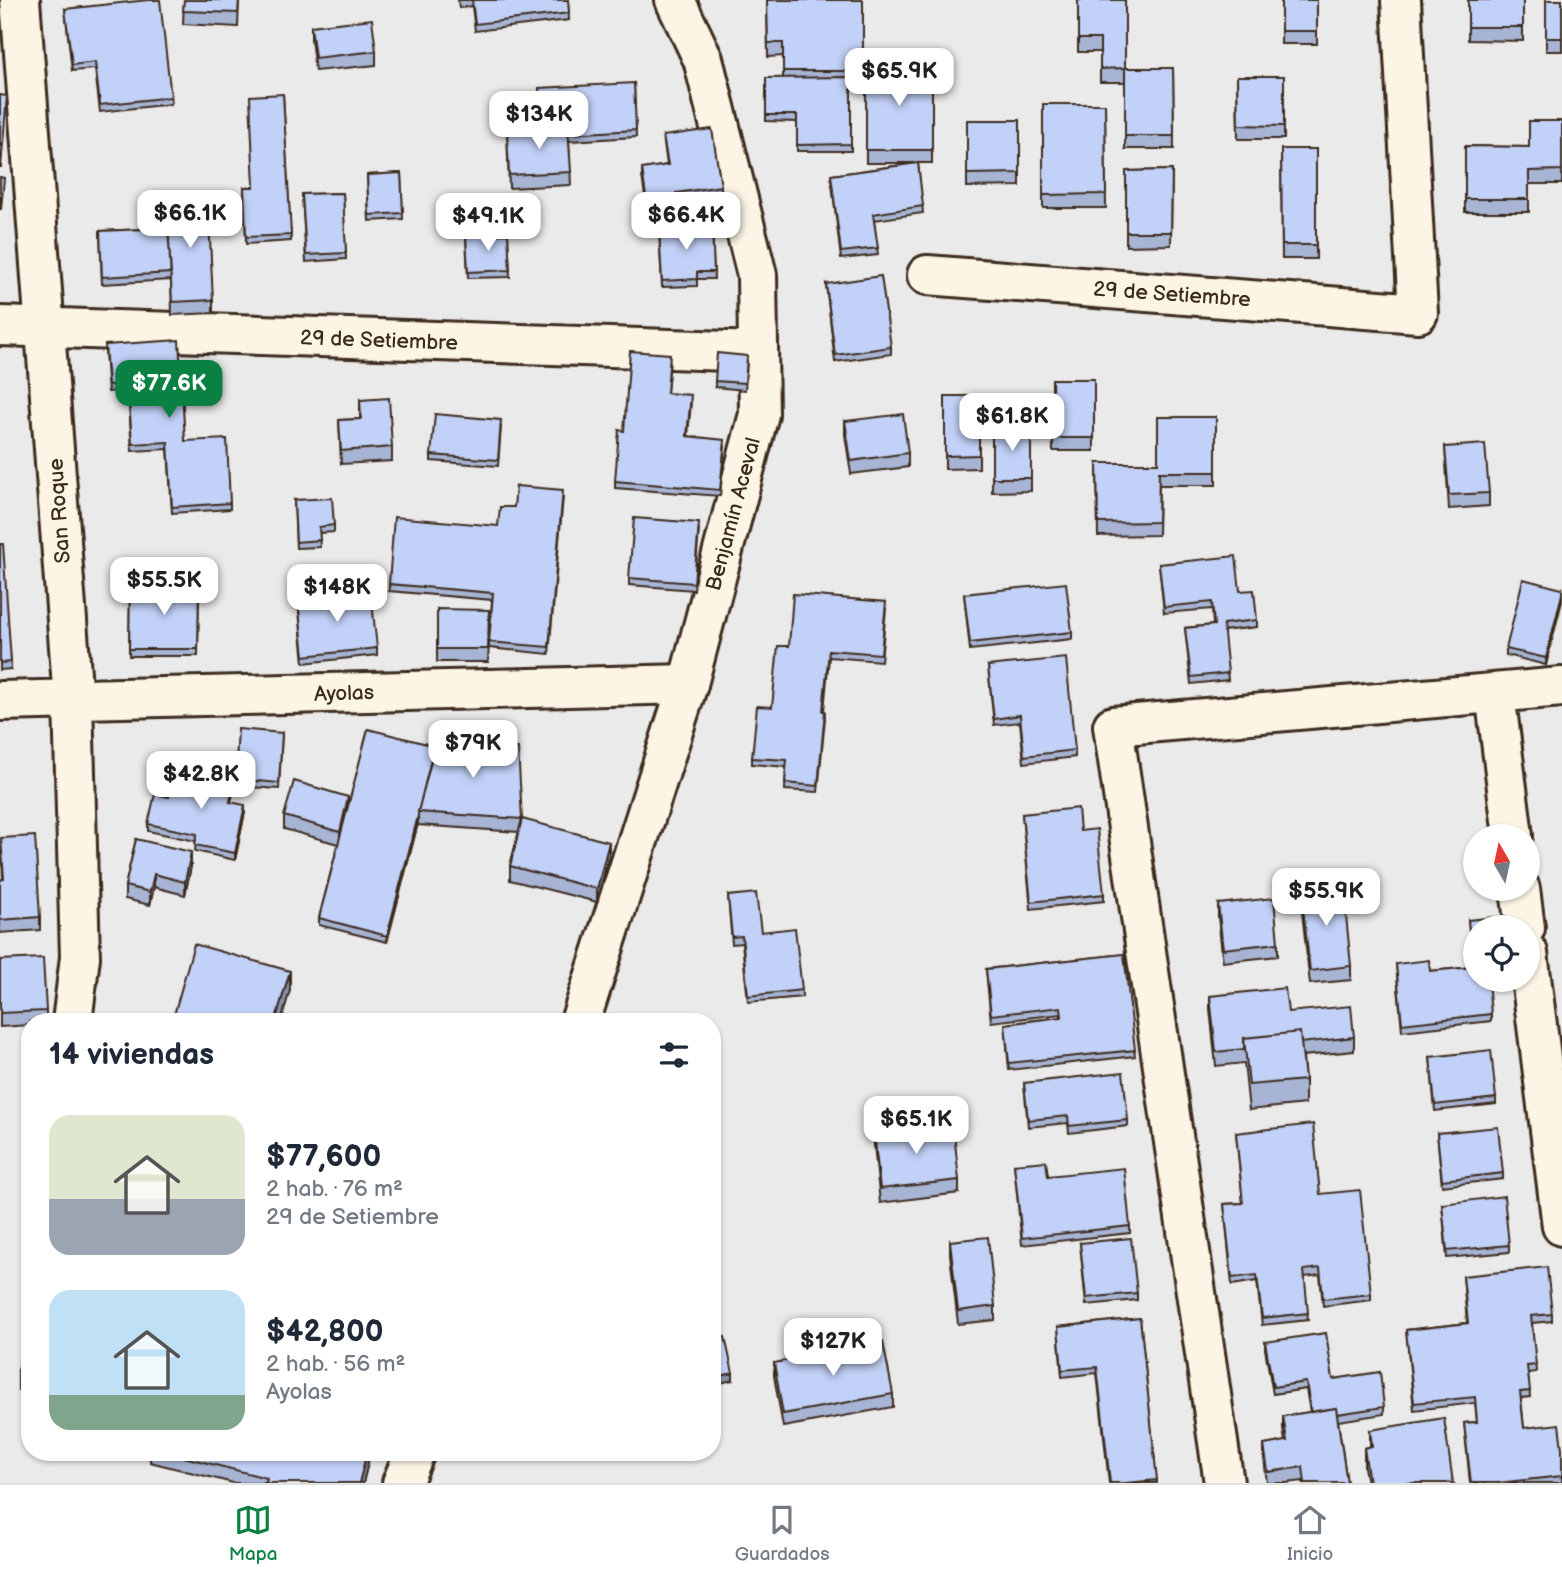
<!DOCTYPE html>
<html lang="es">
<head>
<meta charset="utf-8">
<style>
	body { margin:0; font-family:"Balsamiq Sans",sans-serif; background:#f2f2f3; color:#1f2937; height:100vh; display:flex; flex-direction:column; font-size:26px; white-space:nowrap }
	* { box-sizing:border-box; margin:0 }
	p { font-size:23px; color:#747a83 }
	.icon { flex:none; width:38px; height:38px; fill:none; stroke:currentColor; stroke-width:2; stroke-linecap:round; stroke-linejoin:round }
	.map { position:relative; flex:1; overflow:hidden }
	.sheet { position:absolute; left:21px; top:1013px; width:700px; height:448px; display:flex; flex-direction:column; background:#fff; border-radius:28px; box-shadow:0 2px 5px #0004 }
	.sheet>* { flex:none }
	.needle { width:46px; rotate:351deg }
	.fabs { position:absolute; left:1463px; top:824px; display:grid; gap:14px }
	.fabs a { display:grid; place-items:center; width:77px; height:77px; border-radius:50%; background:#fff; box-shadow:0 2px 5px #0004; font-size:35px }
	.price { position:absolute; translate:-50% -60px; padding:0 16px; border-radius:14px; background:#fff; color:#222; font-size:23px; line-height:46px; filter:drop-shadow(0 2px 4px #0008) }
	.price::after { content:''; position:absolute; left:50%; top:42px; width:21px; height:16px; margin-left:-10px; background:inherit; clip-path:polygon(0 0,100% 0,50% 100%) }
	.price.active { background:#0b8043; color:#fff }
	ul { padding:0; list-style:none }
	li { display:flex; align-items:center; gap:21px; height:175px; padding:0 28px }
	li span { display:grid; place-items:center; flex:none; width:196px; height:140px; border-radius:21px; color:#555 }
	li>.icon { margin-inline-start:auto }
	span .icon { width:84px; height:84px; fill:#fffc; stroke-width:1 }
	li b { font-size:30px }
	h2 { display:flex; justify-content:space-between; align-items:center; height:84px; padding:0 28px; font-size:30px }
	.tab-bar { display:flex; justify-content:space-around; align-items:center; height:98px; border-top:2px solid #e0e1e3; background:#fff; font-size:19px; color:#747a83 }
	.tab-bar a { display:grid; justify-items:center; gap:4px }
	.tab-bar .active { color:#0b8043 }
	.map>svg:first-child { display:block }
</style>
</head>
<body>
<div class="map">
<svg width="1562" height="1483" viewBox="0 0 1562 1483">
	<rect width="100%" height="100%" fill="#ebeaea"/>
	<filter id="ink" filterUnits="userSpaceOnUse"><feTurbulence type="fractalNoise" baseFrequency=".0143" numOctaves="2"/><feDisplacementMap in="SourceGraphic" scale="14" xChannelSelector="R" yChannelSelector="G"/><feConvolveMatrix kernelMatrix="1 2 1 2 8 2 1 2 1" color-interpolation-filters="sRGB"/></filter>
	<g filter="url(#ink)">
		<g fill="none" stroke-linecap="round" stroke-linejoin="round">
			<defs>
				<path id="street" d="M20,0L73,700L80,957L72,1022
					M927,275L1418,313L1401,0
					M0,326L758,352
					M1495,693L1513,836
					M0,701L688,684
					M1520,889L1525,928
					M1528,953L1562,1226
					M1224,1483L1113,726L1562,687"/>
				<path id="secondary" d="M580,1022L688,684L759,414L757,275L703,59L675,0
					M402,1483L415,1452"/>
			</defs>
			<use href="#street" stroke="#3b2a1e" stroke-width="44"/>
			<use href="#secondary" stroke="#3b2a1e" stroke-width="44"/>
			<use href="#street" stroke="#fcf5e5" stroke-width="38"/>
			<use href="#secondary" stroke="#fcf5e5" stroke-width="38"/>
		</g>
		<path fill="#a7b4d4" stroke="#3b2a1e" stroke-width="2" d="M184,0H239L238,27L183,24Z
			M458,0H568L569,20L475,31L472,6L459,8Z
			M767,0H863V84H851V151H797V122L766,121V78H783V56L768,57Z
			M1078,0H1125V82H1100V52H1078Z
			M1281,0H1317V44H1281Z
			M1468,0H1523V41L1468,40Z
			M1546,0H1562V51H1546Z
			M65,9L171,97V104L100,112L95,69L72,71Z
			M311,26L376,51V65L315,71L311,39Z
			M866,66H932V163H918L923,213L874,220L878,255L841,259L831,175L915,163H866Z
			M1125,68H1173L1174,149H1125Z
			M1237,76H1284V139H1238Z
			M634,83L636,137L569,141L571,185L509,188L507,130L541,128Z
			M283,94L291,241L246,244L244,187H254Z
			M1043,104H1105L1106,208H1043Z
			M967,120H1020V186L967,187Z
			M1562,121V184H1529V212H1465V146L1529,147Z
			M663,136L721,186V192L677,199L680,226L664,228L712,226L714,279H697V286L662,287L659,229L650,230L642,176V169L667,165Z
			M1281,149H1316V259H1282Z
			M1172,170L1171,245L1126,246V171Z
			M401,173L403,219L369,221L367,175Z
			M343,193L346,259L306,262L302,194Z
			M167,200L213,300V313L172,315L171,278V280L102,284L100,231L168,228Z
			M508,234L510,277L468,278L466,236Z
			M826,284L891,347V354L835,362Z
			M105,352L185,441L230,503V509L172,513L168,449L132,451L128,390L108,392Z
			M670,361L667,393L691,402L688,436L725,446L720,496L615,488V481Z
			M747,362L745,390L715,387V381Z
			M1052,379H1094V451H1053Z
			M945,396H979V468L945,469Z
			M360,400L392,447V461L341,464L339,420L360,419Z
			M1216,417V485H1159L1158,535L1098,536L1097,463H1158Z
			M845,421L908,453V467L851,474L845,435Z
			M501,427L498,466L431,461V455Z
			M992,428H1031V491L992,492Z
			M1445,447L1489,493V506L1449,509Z
			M563,497L549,654L489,648V643L488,662H437V609L489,641L492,600L389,591V584L498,526L514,507Z
			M294,500L334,525V532L319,533L320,547L296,548Z
			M699,530L694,590L629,585V578Z
			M0,544L11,662V669L0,670Z
			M1159,564L1240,591L1257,620V627L1223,631L1228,680L1191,684L1185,628L1213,625L1212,609L1164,613Z
			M130,584L199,585L198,656H129Z
			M1562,589L1546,665L1506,655V649Z
			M964,594L1072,632V639L970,650Z
			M298,600L377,648V655L304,663Z
			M886,609L881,661L829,657L824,711L825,718L818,792L785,790L786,767L752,764V758L772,707L789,646Z
			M988,666L1075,750V757L1024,763L1020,722L994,725Z
			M282,733L279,789L235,786V779Z
			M486,749L522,819L609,855L597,902L510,880V866L519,832L418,825V823L387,942L319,925V918L338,844L284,829V816L348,804Z
			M235,786L231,802L245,812L235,860L195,851L196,841L148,831V824L169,797Z
			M1022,814L1080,831L1104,894V901L1031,909Z
			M1,838L40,917V930L0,933V880L3,879Z
			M136,839L191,866L185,895L154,887L150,905L125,899V886Z
			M1301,890L1351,966V980L1310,984L1301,903Z
			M728,896L761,932L802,990V997L748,1002L742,943L732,944Z
			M1218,904L1278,943V956L1223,962L1218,917Z
			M1468,920L1475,928L1491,1014V1021L1402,1031L1396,964L1430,971L1472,967Z
			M1124,954L1135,1056L1009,1070L1005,1024L1061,1017V1014L991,1022L986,969Z
			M0,960L46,1011V1022H30V1025L0,1027Z
			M1210,996L1288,1012L1354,1037V1051L1303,1056L1305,1080V1104L1249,1110L1244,1063L1216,1066L1210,1009Z
			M1430,1057L1496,1098V1104L1435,1111Z
			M1024,1083L1128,1120V1126L1069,1133L1068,1123L1028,1127Z
			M874,1132L959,1180V1193L880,1203L874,1145Z
			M1236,1133L1320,1194L1371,1294V1300L1323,1306L1320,1275L1304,1277L1308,1320L1262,1325L1257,1281L1232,1285L1224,1204L1243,1203Z
			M1437,1133L1503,1173V1179L1442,1186Z
			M1014,1164L1048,1176L1130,1226V1233L1022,1245Z
			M1442,1204L1509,1245V1252L1447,1258Z
			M950,1241L995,1306V1320L958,1324L950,1254Z
			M1080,1243L1137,1293V1300L1086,1305Z
			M1463,1276L1552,1314V1321L1532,1323L1536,1372L1528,1373L1530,1397L1521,1398L1524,1428L1562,1449V1483H1470L1464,1423L1477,1422L1475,1403L1414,1410L1406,1330L1467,1323Z
			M1140,1318L1157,1483H1109L1097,1373L1062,1377L1058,1327Z
			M1265,1342L1384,1407V1414L1338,1421L1347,1483H1303V1481L1286,1483H1267L1264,1458V1445L1285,1441L1283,1429V1416L1310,1412L1306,1389L1273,1394L1265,1349Z
			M30,1345V1419L23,1417V1398L24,1392L18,1390V1371Z
			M774,1363L893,1394V1407L783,1427L774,1376Z
			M1370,1430L1453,1483H1367L1364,1467V1448L1370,1447Z
			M150,1452H369V1458L363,1483H233L150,1462Z"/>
		<path fill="#8892ad" stroke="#3b2a1e" stroke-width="2" d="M1562,594V601L1546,665V658Z
			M348,797V811L340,845V832Z
			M245,805V812L235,860V853Z
			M418,816V823L387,942V936Z
			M609,842V855L597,902V889Z
			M191,852V866L185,895V882Z
			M154,874V887L150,905V892Z
			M290,971V990L281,1022H275Z
			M733,1373V1380L712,1385V1378Z
			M367,1452H369V1458L363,1483H359Z"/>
		<path fill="#c2d1f7" stroke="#3b2a1e" stroke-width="2" d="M148,0H160L171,97L100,105L95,62L72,65L65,9Z
			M184,0H239L238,13L183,11Z
			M472,0H568L569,13L475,24Z
			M767,0H863V71H783V43H768Z
			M1078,0H1125V68L1100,69V39H1078Z
			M1281,0H1317V31H1281Z
			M1468,0H1523V27H1468Z
			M1546,0H1562V38H1546Z
			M372,19L376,51L315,58L311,26Z
			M866,66H932V150H866Z
			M1125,68H1173L1174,136H1125Z
			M1237,76H1284V126L1238,125Z
			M851,77V144L797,145V115H766V78Z
			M634,83L636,130L569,134L568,127L541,128L539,88Z
			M283,94L291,235L246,237L244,187H254L250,96Z
			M0,95L7,96L1,167H0Z
			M1043,104H1105L1106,194L1043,195Z
			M967,120H1020V173L967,174Z
			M1529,121H1562V170L1529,171V199H1465V146L1529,147Z
			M568,127L571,172L509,175L507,130Z
			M712,129L721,186L676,193L680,219L650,224L642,169L668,165L663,136Z
			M1281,149H1316V245H1282Z
			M918,163L923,206L873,214L878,248L841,252L831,175Z
			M1172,170L1171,232H1126V171Z
			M401,173L403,213L369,215L367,175Z
			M0,177L4,178L1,209H0Z
			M343,193L346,253L306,255L302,194Z
			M208,198L213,300L172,302L167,200Z
			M712,226L714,272H697V279L662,281L659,228Z
			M168,228L171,273L102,277L100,231Z
			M508,234L510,270L468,272L466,236Z
			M881,276L891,347L835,355L826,284Z
			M179,340L185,441L227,439L230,503L172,507L168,442L132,444L128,384L108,385L105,345Z
			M630,351L670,354L667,393L691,395L687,436L725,440L720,490L615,481L619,430L624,431Z
			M717,353L747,356L745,383L715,381Z
			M1052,379H1094V438H1053Z
			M945,396H979V455L945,456Z
			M389,398L392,447L341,451L339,420L361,419L360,400Z
			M435,414L501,420L498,460L431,455Z
			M903,414L908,453L851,461L845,421Z
			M1158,417H1216V472H1159L1158,522L1098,523L1097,463H1158Z
			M992,428H1031V478H992Z
			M1485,444L1489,493L1449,495L1445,447Z
			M516,486L563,490L549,647L489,642L493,593L389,584L394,517L498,526L500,507H514Z
			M332,498L334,525L319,527L320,540L296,542L294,500Z
			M634,518L699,523L694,583L629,578Z
			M0,544H3L11,662L0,663Z
			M1236,556L1240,591L1254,590L1257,620L1223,624L1228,673L1191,677L1185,628L1214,625L1212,602L1164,607L1159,564Z
			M1523,579L1562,589V594L1546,658L1506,649Z
			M1066,583L1072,632L970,643L964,594Z
			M130,584L199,585L198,649H129Z
			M371,593L377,648L304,656L298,600Z
			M793,594L886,602L881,654L829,650L823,711H825L818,786L785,783L787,760L752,758L757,706L772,707L778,646H789Z
			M437,609L489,610L488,649H437Z
			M1066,658L1075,750L1024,756L1020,715L994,719L988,666Z
			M238,729L282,733L279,783L235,779Z
			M368,729L435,746L418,812V816L387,936L319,918Z
			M481,735L486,749L518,748L522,819L418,812L436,739Z
			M174,772L209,779L210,774L235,779L230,802L245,805L235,853L195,845L197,834L148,824L155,794L169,797Z
			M294,781L348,797L340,832L284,816Z
			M1078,808L1080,831L1097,829L1104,894L1031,902L1022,814Z
			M522,819L609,842L597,889L510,866Z
			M35,836L40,917L0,920V880L4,879L1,838Z
			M136,839L191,852L185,882L154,874L150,892L125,886Z
			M1343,885L1351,966L1310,971L1301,890Z
			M756,893L761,932L795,928L802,990L748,996L742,936L732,937L728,896Z
			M1274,898L1278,943L1223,949L1218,904Z
			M1505,916L1507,928H1475V980H1488L1491,1014L1402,1024L1396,964L1429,960L1430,971L1473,967L1468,920Z
			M194,944L290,971L275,1022H172Z
			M1124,954L1135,1050L1009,1063L1005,1024L1062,1017L1061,1007L991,1015L986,969Z
			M43,958L46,1011L0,1013V960Z
			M1285,988L1288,1012L1351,1006L1354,1037L1301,1043L1300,1032L1244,1038V1049L1216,1052L1210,996Z
			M618,1016L639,1022H616Z
			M1300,1032L1305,1080L1249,1085L1244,1038Z
			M1491,1050L1496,1098L1435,1105L1430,1057Z
			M1123,1072L1128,1120L1069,1126L1068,1116L1028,1120L1024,1083Z
			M953,1123L959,1180L880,1189L874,1132Z
			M1313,1124L1320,1194L1360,1190L1371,1294L1323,1299L1320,1268L1304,1270L1308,1313L1262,1318L1257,1275L1232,1278L1224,1204L1243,1203L1236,1133Z
			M1498,1127L1503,1173L1442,1180L1437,1133Z
			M1046,1161L1048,1176L1124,1168L1130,1226L1022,1238L1014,1164Z
			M1504,1196L1509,1245L1447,1251L1442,1204Z
			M988,1237L995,1306L958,1311L950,1241Z
			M1131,1238L1137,1293L1086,1298L1080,1243Z
			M1547,1267L1552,1314L1531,1316L1536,1365L1527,1366L1530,1391L1520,1392L1524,1428L1559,1424L1562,1449V1476L1497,1483H1471L1464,1423L1477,1422L1475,1397L1414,1403L1406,1330L1468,1323L1463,1276Z
			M1140,1318L1157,1480L1126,1483H1110L1097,1367L1062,1370L1058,1327Z
			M1326,1333L1333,1379L1380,1372L1384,1407L1337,1414L1336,1408L1311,1412L1306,1382L1273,1387L1265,1342Z
			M725,1337L733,1373L712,1378V1340Z
			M883,1342L893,1394L783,1414L774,1363Z
			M25,1343L30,1345V1400L23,1398L29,1374L18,1371Z
			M1336,1408L1347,1483H1305L1303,1467L1268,1472L1264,1445L1287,1441L1283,1416Z
			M1444,1418L1453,1483H1369L1364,1448L1372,1446L1370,1430Z
			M164,1452H367L359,1483H266L267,1478Z"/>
	</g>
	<g text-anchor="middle" stroke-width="7" stroke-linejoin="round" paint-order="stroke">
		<g font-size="21" fill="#3b2a1e" stroke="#fcf5e5">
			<text transform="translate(1172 294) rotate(4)" y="7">29 de Setiembre</text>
			<text transform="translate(379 340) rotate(2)" y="7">29 de Setiembre</text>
			<text transform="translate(59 511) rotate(-94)" y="7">San Roque</text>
			<text transform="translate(733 514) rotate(-75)" y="7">Benjamín Aceval</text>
			<text transform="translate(344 693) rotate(-2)" y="7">Ayolas</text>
		</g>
	</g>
</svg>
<div class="fabs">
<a><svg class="needle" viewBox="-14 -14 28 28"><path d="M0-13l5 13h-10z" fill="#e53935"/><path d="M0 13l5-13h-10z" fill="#747a83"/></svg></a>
<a><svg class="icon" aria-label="locate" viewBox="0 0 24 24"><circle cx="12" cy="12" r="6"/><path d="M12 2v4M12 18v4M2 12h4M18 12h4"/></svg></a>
</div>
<b class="price" style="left:899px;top:108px">$65.9K</b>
<b class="price" style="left:539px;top:151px">$134K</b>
<b class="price" style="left:190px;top:250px">$66.1K</b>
<b class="price" style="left:686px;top:252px">$66.4K</b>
<b class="price" style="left:488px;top:253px">$49.1K</b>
<b class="price active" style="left:169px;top:420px">$77.6K</b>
<b class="price" style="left:1012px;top:453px">$61.8K</b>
<b class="price" style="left:164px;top:617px">$55.5K</b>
<b class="price" style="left:337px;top:624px">$148K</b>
<b class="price" style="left:473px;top:780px">$79K</b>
<b class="price" style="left:201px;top:811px">$42.8K</b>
<b class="price" style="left:1326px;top:928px">$55.9K</b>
<b class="price" style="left:916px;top:1156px">$65.1K</b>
<b class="price" style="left:833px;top:1378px">$127K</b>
<section class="sheet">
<h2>14 viviendas<svg class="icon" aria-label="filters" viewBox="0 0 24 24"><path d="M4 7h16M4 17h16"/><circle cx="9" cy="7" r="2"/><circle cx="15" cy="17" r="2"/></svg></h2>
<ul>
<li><span style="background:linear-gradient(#dfe7d0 60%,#9aa5b1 0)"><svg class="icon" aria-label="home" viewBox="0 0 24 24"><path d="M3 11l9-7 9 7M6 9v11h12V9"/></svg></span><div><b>$77,600</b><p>2 hab. · 76 m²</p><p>29 de Setiembre</p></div></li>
<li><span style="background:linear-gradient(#bfe0f5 75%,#7fa58c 0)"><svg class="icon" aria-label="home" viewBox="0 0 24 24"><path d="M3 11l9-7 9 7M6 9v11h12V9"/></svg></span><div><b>$42,800</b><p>2 hab. · 56 m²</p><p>Ayolas</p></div></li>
</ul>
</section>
</div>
<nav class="tab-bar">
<a class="active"><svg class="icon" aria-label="map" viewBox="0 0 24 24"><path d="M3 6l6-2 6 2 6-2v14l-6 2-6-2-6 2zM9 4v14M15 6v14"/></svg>Mapa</a>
<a><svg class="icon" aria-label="saved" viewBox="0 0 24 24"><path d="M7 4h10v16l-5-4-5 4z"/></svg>Guardados</a>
<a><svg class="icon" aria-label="home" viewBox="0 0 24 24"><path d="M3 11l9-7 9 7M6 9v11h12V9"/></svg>Inicio</a>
</nav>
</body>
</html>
